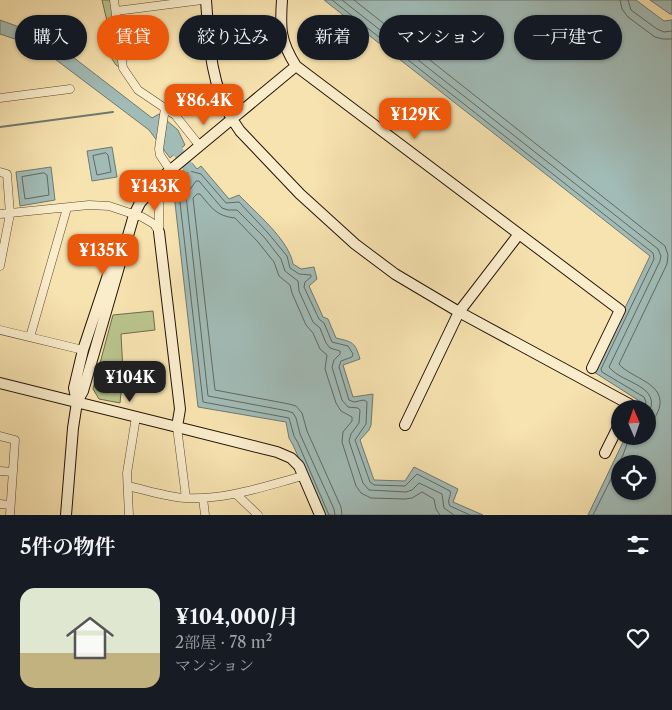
<!DOCTYPE html>
<html lang="ja">
<head>
<meta charset="utf-8">
<style>
	body { margin:0; font-family:"Libre Caslon Text","Noto Serif JP",serif; background:#242831; color:#f1f3f6; height:100vh; display:flex; flex-direction:column; font-size:19px; white-space:nowrap }
	* { box-sizing:border-box; margin:0 }
	p { font-size:16px; color:#9ea1a6 }
	.icon { flex:none; width:28px; height:28px; fill:none; stroke:currentColor; stroke-width:2; stroke-linecap:round; stroke-linejoin:round }
	.map { position:relative; height:515px; overflow:hidden }
	.side { display:flex; flex-direction:column; background:#171b24; flex:1 }
	.side>* { flex:none }
	.guide { position:absolute; left:15px; top:15px; width:642px; height:45px; display:flex; gap:10px }
	.needle { width:32px; rotate:358deg }
	.tools { position:absolute; left:611px; top:400px; display:grid; gap:10px }
	.tools a { display:grid; place-items:center; width:45px; height:45px; border-radius:50%; background:#171b24; box-shadow:0 1px 4px #0004; font-size:25px }
	.price { position:absolute; translate:-50% -42px; padding:0 11px; border-radius:10px; background:#ea580c; color:#fff; font-size:16px; line-height:32px; filter:drop-shadow(0 1px 2px #0008) }
	.price::after { content:''; position:absolute; left:50%; top:30px; width:15px; height:11px; margin-left:-8px; background:inherit; clip-path:polygon(0 0,100% 0,50% 100%) }
	.price.current { background:#222; color:#fff }
	ul { padding:0; list-style:none }
	li { display:flex; align-items:center; gap:15px; height:125px; padding:0 20px }
	li span { display:grid; place-items:center; flex:none; width:140px; height:100px; border-radius:15px; color:#555 }
	li>.icon { margin-inline-start:auto }
	span .icon { width:60px; height:60px; fill:#fffc; stroke-width:1 }
	li b { font-size:21px }
	h2 { display:flex; justify-content:space-between; align-items:center; height:60px; padding:0 20px; font-size:21px }
	.tag { padding:0 18px; border-radius:22px; background:#171b24; box-shadow:0 1px 4px #0004; font-size:18px; line-height:45px }
	.tag.current { background:#ea580c; color:#fff }
	.map>svg:first-child { display:block }
</style>
</head>
<body>
<div class="map">
<svg width="672" height="515" viewBox="0 0 672 515">
	<rect width="100%" height="100%" fill="#f7e3b0"/>
	<filter id="stains"><feTurbulence type="fractalNoise" baseFrequency=".004" numOctaves="4"/><feColorMatrix values="0 0 0 0 .2 0 0 0 0 .09 0 0 0 0 .02 0 0 0 .5 -.17"/></filter>
	<radialGradient id="worn" r=".72"><stop offset=".6" stop-color="#630" stop-opacity="0"/><stop offset="1" stop-color="#630" stop-opacity=".3"/></radialGradient>
	<path fill="#bac48d" stroke="#6f6c4a" d="M102,0H113L122,69L116,65L110,56L107,21Z
		M153,311L155,330L121,334L124,392L121,393L120,403L99,399L93,389L113,315Z"/>
	<path fill="#a1bbb6" stroke="#6f7970" fill-rule="evenodd" d="M324,0H636L664,21L672,20V515H588L626,436H648V409H638L641,402L594,372L650,256ZM620,464H648V491H620Z
		M650,0H672V14H670Z
		M0,20L47,37L152,118L159,114L178,130L185,145L170,158L149,130L39,47L0,34Z
		M112,147L117,177L92,181L87,151Z
		M192,163L197,169L201,166L229,199L239,195C256,213 289,240 293,264L301,269L314,267L317,279L309,286L323,317L328,319L336,338C353,342 355,342 360,359L343,365L353,397L373,394L371,425L369,430L360,440L374,480L405,481L414,467L458,489L453,502L483,515H324L293,445L289,438L286,422L198,407L174,194V189L184,180L180,173Z
		M51,167L55,200L20,206L16,172Z"/>
	<g fill="none" stroke-linecap="round" stroke-linejoin="round">
		<path stroke="#62685f" stroke-width="1" d="M332,0L653,253L654,259L601,369L602,372L644,397L646,402L644,409
			M342,0L658,249L661,256L660,261L609,367C622,384 664,385 648,415
			M354,0L665,246L668,255L667,264L619,364C630,378 667,383 659,409C657,415 653,421 648,425
			M620,0L622,9L628,17L655,37L663,39H672
			M628,0L631,10L657,29L664,32L672,31
			M106,153L108,155L111,172L97,175L93,156Z
			M44,173L47,175L49,195L25,199L22,177Z
			M329,515L298,443L294,436L289,418L203,402L179,194L180,191L188,182L187,174L190,171L201,174L226,203L239,202L268,233L287,256L290,268L299,274L311,275V277L305,282L304,287L319,319L324,323L332,342L348,346L353,354L352,357L341,361L339,367L349,400L354,402L364,400L367,402L366,424L355,440L370,482L374,485L405,486L417,474L450,491C452,496 446,500 450,506L470,515
			M335,515L334,509L300,434L296,418L293,413L288,411L208,396L186,195L196,181H199L222,208L228,210H237L264,237L281,259L285,271L298,281L299,291L313,322L320,328L326,343L330,348L340,351V354L334,360L332,367L342,400L348,407L358,408L360,410L359,423L351,434L349,441L363,483L369,490L406,492L412,490L419,483L442,494L444,508L454,515
			M342,515L341,507L307,431L302,413L296,406L289,404L215,390L193,198L197,194H200C212,208 216,216 235,218L258,242L274,262L279,276L290,285L292,293L306,325L313,333L320,349L327,355L325,369L336,403L341,411L352,417V421L343,432L342,442L356,486L361,493L371,498L405,499L412,498L422,492L434,499L436,509L440,515
			M593,515L623,455L630,436"/>
		<path stroke="#6f7970" stroke-width="2" d="M0,127L113,112"/>
		<path stroke="#a1bbb6" stroke-width="11" d="M169,138L188,167"/>
		<defs>
			<path id="street" d="M114,0L123,68L138,90L175,115L199,145
				M116,11L202,0
				M0,98L70,89
				M165,108L159,149L160,155L170,170
				M0,172L7,174L10,214L0,266
				M0,214L89,205L109,206L142,217L154,224L159,232
				M159,232V201L165,177
				M0,330L83,350
				M30,337L67,208
				M177,427L186,498
				M0,436L15,440L10,515
				M0,471L13,472
				M128,486C146,490 166,497 185,498C226,500 265,486 303,476
				M236,494L258,515
				M203,498L205,515
				M0,504L10,505
				M129,515L127,473L136,417"/>
			<path id="secondary" d="M282,0C280,28 280,41 296,66L620,310L592,368
				M296,66L232,119L240,131L300,194L355,244L395,274L459,312L629,404L627,409
				M159,232L180,409L177,427L277,452L291,458L299,466L320,515
				M0,383L177,427
				M77,402L74,388L83,350L119,242
				M405,425L459,312L519,234
				M605,453L620,423
				M66,515L73,428L77,402L83,391L134,215L140,203L167,173L232,119C210,84 209,40 206,0"/>
		</defs>
		<use href="#street" stroke="#594832" stroke-width="9"/>
		<use href="#secondary" stroke="#241508" stroke-width="12"/>
		<use href="#street" stroke="#faedcc" stroke-width="8"/>
		<use href="#secondary" stroke="#faedcc" stroke-width="10"/>
	</g>
	<rect width="100%" height="100%" filter="url(#stains)"/>
	<rect width="100%" height="100%" fill="url(#worn)"/>
</svg>
<div class="tools">
<a><svg class="needle" viewBox="-14 -14 28 28"><path d="M0-13l5 13h-10z" fill="#e53935"/><path d="M0 13l5-13h-10z" fill="#9ea1a6"/></svg></a>
<a><svg class="icon" aria-label="locate" viewBox="0 0 24 24"><circle cx="12" cy="12" r="6"/><path d="M12 2v4M12 18v4M2 12h4M18 12h4"/></svg></a>
</div>
<b class="price" style="left:204px;top:126px">¥86.4K</b>
<b class="price" style="left:415px;top:140px">¥129K</b>
<b class="price" style="left:155px;top:212px">¥143K</b>
<b class="price" style="left:103px;top:276px">¥135K</b>
<b class="price current" style="left:130px;top:403px">¥104K</b>
<div class="guide">
<a class="tag">購入</a>
<a class="tag current">賃貸</a>
<a class="tag">絞り込み</a>
<a class="tag">新着</a>
<a class="tag">マンション</a>
<a class="tag">一戸建て</a>
</div>
</div>
<section class="side">
<h2>5件の物件<svg class="icon" aria-label="filters" viewBox="0 0 24 24"><path d="M4 7h16M4 17h16"/><circle cx="9" cy="7" r="2"/><circle cx="15" cy="17" r="2"/></svg></h2>
<ul>
<li><span style="background:linear-gradient(#dfe7d0 65%,#c2b280 0)"><svg class="icon" aria-label="home" viewBox="0 0 24 24"><path d="M3 11l9-7 9 7M6 9v11h12V9"/></svg></span><div><b>¥104,000/月</b><p>2部屋 · 78 m²</p><p>マンション</p></div><svg class="icon" aria-label="heart" viewBox="0 0 24 24"><path d="M12 20l-8-8c-3-5 5-10 8-4 3-6 11-1 8 4z"/></svg></li>
</ul>
</section>
</body>
</html>
